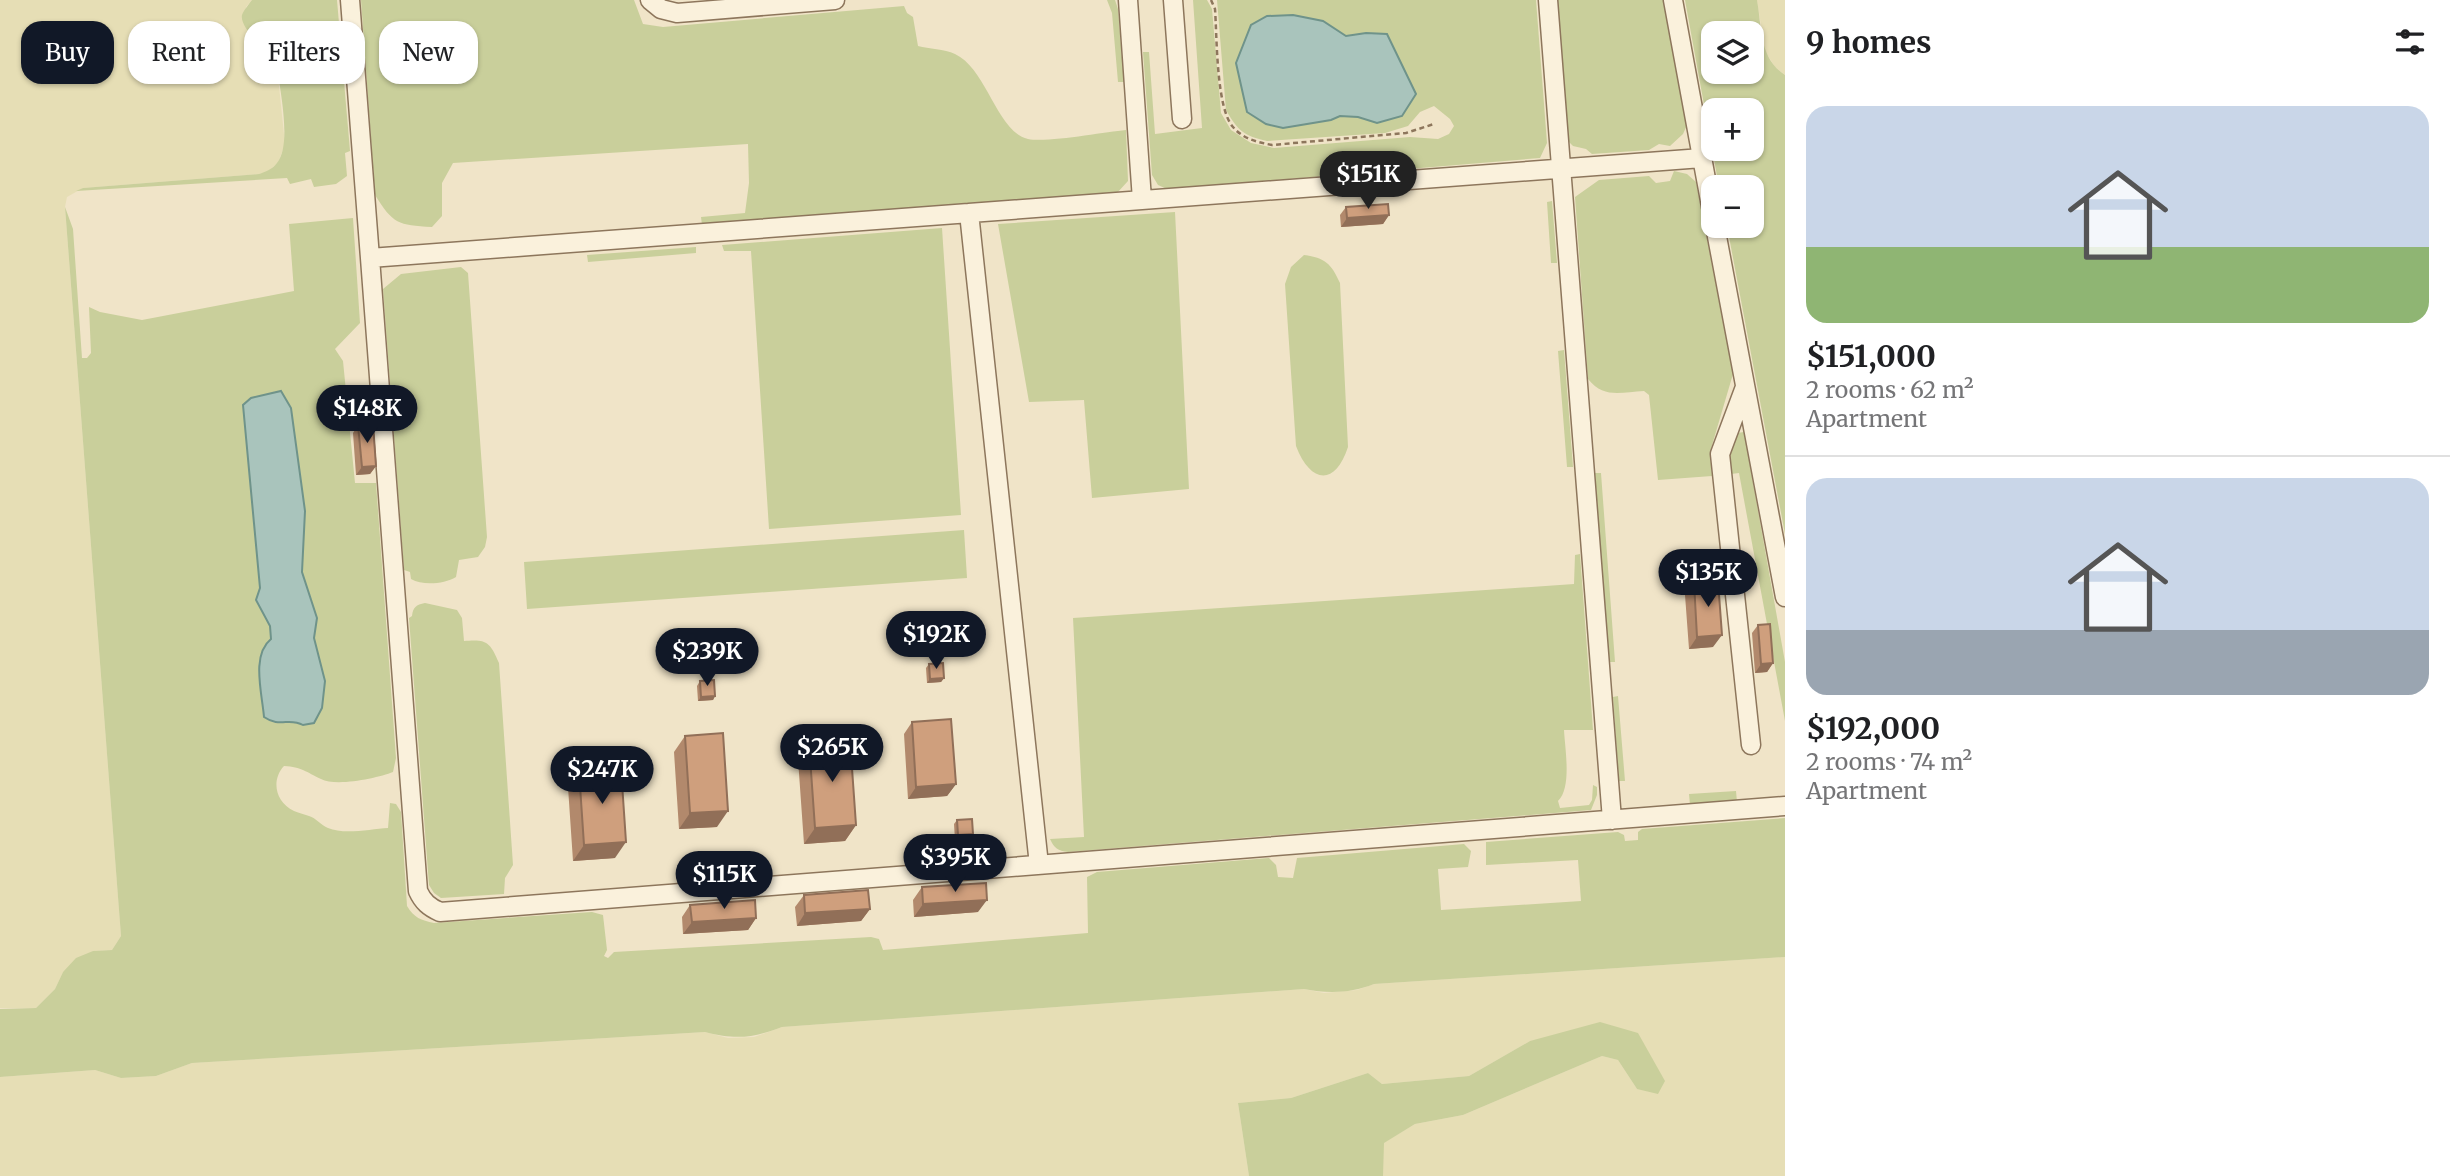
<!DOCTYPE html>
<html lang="en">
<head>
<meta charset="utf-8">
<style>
	body { margin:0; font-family:Merriweather,serif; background:#f2f2f2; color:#202124; height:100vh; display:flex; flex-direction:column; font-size:26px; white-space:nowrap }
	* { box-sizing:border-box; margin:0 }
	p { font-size:23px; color:#757577 }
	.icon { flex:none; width:38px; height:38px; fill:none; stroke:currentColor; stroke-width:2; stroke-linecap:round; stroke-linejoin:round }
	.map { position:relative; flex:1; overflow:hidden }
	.side { display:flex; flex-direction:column; background:#fff; width:665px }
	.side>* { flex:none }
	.banner { position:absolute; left:21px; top:21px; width:665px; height:63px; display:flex; gap:14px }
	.controls { position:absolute; left:1701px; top:21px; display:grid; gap:14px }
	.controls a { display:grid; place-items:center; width:63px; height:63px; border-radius:14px; background:#fff; box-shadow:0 2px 5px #0004; font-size:35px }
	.price { position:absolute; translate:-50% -60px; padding:0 16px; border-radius:24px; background:#111827; color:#fff; font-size:23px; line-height:46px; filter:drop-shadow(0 2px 4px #0008) }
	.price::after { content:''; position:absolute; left:50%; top:42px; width:21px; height:16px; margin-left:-10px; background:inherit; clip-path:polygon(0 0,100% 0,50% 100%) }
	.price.selected { background:#222; color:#fff }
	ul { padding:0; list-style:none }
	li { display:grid; align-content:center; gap:14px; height:371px; padding:0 21px }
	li+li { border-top:2px solid #e0e0e0 }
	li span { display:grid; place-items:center; height:217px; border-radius:21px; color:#555 }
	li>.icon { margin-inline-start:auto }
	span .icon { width:126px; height:126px; fill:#fffc; stroke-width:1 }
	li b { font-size:30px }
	h2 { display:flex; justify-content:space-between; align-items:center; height:84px; padding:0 21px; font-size:30px }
	.chip { padding:0 24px; border-radius:21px; background:#fff; box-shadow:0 2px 5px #0004; font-size:24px; line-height:63px }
	.chip.selected { background:#111827; color:#fff }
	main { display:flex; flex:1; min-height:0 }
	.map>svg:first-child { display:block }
</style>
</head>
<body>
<main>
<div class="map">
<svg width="1785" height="1176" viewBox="0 0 1785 1176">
	<rect width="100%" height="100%" fill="#f0e4c8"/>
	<path fill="#e6deb5" d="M0,0H252L246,7L263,46L277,67L285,144L278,163L267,172L259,174L83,188L67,197L65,207L121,936L112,950L93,951L63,972L55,989L36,1008H0Z
		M1757,0H1785V75L1775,67L1765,51Z
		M1785,957V1176H1383V1143L1415,1124L1463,1115L1602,1056L1618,1060L1637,1089L1638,1033L1530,1041L1469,1076L1382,1084L1368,1073L1291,1098L1238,1103L1249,1176H0V1077L95,1070L121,1078L156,1076L192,1063L705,1032L728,1038L754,1037L782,1027L1304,989L1324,993L1357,990L1374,984Z"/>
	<path fill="#c9cf9b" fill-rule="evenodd" d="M252,0H337L350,151L345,153L347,176L336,184L314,187L311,179L290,184L287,178L76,191L83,188L259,174C265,172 273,169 277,163C292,145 280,90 277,67C271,53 239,29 242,15C244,10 249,4 252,0Z
		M361,0H634L643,24L663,27L904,6L907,13L913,17L918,46C929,49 944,49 955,54C987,69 997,132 1028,139C1047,143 1104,132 1126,130L1128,181L1117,193L702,225L701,217L745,213L749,183L748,144L453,163L442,183V216L432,227C398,225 393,224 375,195Z
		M1107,0H1115L1118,9L1124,82H1118L1112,13Z
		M1193,0H1207L1212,9L1221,113L1231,130L1251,143L1274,148L1410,137L1438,139L1449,134L1454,126L1450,119L1434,106L1420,112L1408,126L1385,133L1267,141C1244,136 1238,131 1226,110L1217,0H1536L1547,143L1540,158L1167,189L1158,185L1152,175L1143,52H1149L1155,134L1202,128ZM1323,21L1346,36L1366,33L1387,34L1416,95L1402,116L1377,123L1358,117L1340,116Z
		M1557,0H1664L1688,123L1683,134L1670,146L1659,144L1649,150L1592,154L1586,149L1573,146L1569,142Z
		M1685,0H1757C1762,28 1759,58 1785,75V534L1727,226H1752V187H1719ZM1752,33V72H1713V33ZM1713,110H1752V149H1713Z
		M1674,171L1687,174L1696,182L1733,374L1710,452L1712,476L1658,480L1649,395L1644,391C1621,392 1604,399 1588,379L1575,197L1599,180L1649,176L1656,183L1670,181Z
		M1552,201L1557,263H1551L1547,202Z
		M65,207L73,229L82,358H87L91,353L89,307L100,312L142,320L294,291L289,224L353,218L360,323L335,349L343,361L355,483H376L396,758L393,772C378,778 336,787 321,779C306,772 302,767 284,766C271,780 275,802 294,811C298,813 304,814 309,816C316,818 321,825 328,828C344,835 371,829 388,828L390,803L396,804L401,812L407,906C414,918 421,920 434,923L592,912L603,915L607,950L604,956L608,958L614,952L871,937L879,939L883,950L1088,933L1087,877L1097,872L1269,858L1276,865L1278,877L1293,878L1297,858L1464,844L1471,851L1468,867L1438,869L1441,910L1581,901L1578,860L1486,865V842L1618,832L1624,835L1625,841L1638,840V832L1642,829L1785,818V957L1374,984C1351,993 1329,994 1304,989L782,1027C752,1038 737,1040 705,1032L192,1063L156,1076L121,1078L95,1070L0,1077V1009L36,1008L55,989L63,972L76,958L93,951L112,950L121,936Z
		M1175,212L1189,489L1092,498L1084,400L1029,402L998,224Z
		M942,228L961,515L769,529L751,251H724L722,245Z
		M696,247V253L588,262L587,255Z
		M1304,255C1325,258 1331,263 1340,283L1348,447C1335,487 1310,483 1296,446L1285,284L1291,267Z
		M461,267L468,273L487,537L485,547L478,557L459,560L456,577C444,584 423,586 411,579L410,572L404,570L383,289L401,274Z
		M1564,350L1573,467H1567L1558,351Z
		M1744,432L1785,662V721L1739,473L1731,474L1729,458L1737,433Z
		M1595,473H1601L1615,662H1609Z
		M964,530L967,578L527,609L524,562Z
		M1580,554L1593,730H1564C1565,749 1572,788 1558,801L1560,808L1589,805L1592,800L1593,785L1597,787V795L1591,810L1068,852C1058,851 1054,848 1050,839L1084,837L1073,618L1574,584L1575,555Z
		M425,603L457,610L462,618L464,641C487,639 490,642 499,663L513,865L505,878L504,894L441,898L434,893L429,885L409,618L412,616C413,607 416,605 425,603Z
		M1618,696L1625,781H1619L1613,697Z
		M1736,791L1737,802L1690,805L1689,794Z
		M1600,1022L1638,1033L1665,1081L1658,1094L1637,1089L1618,1060L1602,1056L1463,1115L1415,1124L1384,1143L1383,1176H1249L1238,1103L1291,1098L1368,1073L1382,1084L1469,1076L1530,1041Z"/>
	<path fill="#a9c4bc" stroke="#6f938a" stroke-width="2" d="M1293,15L1323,21L1346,36L1366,33L1387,34L1416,94L1402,116L1377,123L1358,117L1340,116L1331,120L1283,128L1266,124L1247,112L1236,63L1251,25L1267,16Z
		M281,391L291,408L305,511L302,572L317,618L314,638L325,681L322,708L314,723L303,725C289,717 280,728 264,717C262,693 251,655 271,639L270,626L256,600L260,588L243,405L251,398Z"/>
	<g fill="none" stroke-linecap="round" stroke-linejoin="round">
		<defs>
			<path id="minor" d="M350,0L370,258L1702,158
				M650,0L661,9L677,13L835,0
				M1128,0L1142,200
				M1173,0L1182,119
				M1548,0L1612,820
				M1673,0L1713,217
				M969,213L1039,865
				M1715,226L1785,597
				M370,258L418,891C423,902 429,907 440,912L1785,806
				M1745,387L1720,454L1751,745"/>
		</defs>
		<use href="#minor" stroke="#8d765c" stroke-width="21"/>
		<path stroke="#8d765c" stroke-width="2.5" stroke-dasharray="5 3.5" stroke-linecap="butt" d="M1211,0L1215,9C1217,36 1216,108 1233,127C1243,139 1257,142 1272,145L1406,133L1434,124"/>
		<use href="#minor" stroke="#faf1dc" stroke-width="18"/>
	</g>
	<path fill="#b2896c" d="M1346,207L1389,215L1383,224L1341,227L1340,215Z
		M358,425L376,466L370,474L356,475L353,433Z
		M1694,582L1713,647L1689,649L1685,595Z
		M1758,625L1773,663L1767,672L1755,673L1752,633Z
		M929,664L944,678L941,682L927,683L926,668Z
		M700,681L715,696L713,700L698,701L697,686Z
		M912,722L956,784L947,796L908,799L904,734Z
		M685,736L717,827L679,829L674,752Z
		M809,743L856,825L845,841L804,844L798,759Z
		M579,771L615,858L573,861L568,787Z
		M957,820L970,839L955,840L954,824Z
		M922,887L978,912L914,917L913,900Z
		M804,895L870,909L861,921L797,926L795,907Z
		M690,905L756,918L748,930L683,934L682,917Z"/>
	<path fill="#916f58" d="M1389,215L1383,224L1341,227L1347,218Z
		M376,466L370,474L356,475L362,467Z
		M1722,635L1713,647L1689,649L1697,637Z
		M1773,663L1767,672L1755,673L1761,664Z
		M944,678L941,682L927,683L930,679Z
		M715,696L713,700L698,701L701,697Z
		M956,784L947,796L908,799L916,787Z
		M728,811L717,827L679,829L690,813Z
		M856,825L845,841L804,844L815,828Z
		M973,834L970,839L955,840L958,835Z
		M626,842L615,858L573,861L584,845Z
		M987,900L978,912L914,917L923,904Z
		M870,909L861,921L797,926L805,913Z
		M756,918L748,930L683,934L692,922Z"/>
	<path fill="#cf9f7d" stroke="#916f58" stroke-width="2" d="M1388,204L1389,215L1347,218L1346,207Z
		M373,424L376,466L362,467L358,425Z
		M1718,581L1722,635L1697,637L1694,582Z
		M1770,624L1773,663L1761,664L1758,625Z
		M943,663L944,678L930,679L929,664Z
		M714,680L715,696L701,697L700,681Z
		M951,719L956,784L916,787L912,722Z
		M723,733L728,811L690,813L685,736Z
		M850,740L856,825L815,828L809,743Z
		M621,768L626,842L584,845L579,771Z
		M972,819L973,834L958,835L957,820Z
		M986,883L987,900L923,904L922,887Z
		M868,890L870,909L805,913L804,895Z
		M755,900L756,918L692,922L690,905Z"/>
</svg>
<div class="controls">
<a><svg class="icon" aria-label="layers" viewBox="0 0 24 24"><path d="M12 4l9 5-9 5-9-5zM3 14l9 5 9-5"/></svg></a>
<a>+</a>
<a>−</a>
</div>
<b class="price selected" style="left:1368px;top:211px">$151K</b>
<b class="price" style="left:367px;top:445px">$148K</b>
<b class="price" style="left:1708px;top:609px">$135K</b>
<b class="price" style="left:936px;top:671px">$192K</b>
<b class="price" style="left:707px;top:688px">$239K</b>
<b class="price" style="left:832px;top:784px">$265K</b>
<b class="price" style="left:602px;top:806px">$247K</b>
<b class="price" style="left:955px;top:894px">$395K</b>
<b class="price" style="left:724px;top:911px">$115K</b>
<div class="banner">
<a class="chip selected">Buy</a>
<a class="chip">Rent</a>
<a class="chip">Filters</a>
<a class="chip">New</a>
</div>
</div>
<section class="side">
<h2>9 homes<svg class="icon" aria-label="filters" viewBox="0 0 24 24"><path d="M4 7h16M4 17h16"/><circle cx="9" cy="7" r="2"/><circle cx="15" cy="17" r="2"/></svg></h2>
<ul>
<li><span style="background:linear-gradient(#c9d6e8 65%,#8fb573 0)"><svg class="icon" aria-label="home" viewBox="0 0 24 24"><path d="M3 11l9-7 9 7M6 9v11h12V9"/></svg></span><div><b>$151,000</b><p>2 rooms · 62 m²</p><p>Apartment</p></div></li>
<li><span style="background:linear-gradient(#c9d6e8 70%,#9aa5b1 0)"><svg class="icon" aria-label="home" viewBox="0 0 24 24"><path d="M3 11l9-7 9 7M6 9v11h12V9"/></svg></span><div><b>$192,000</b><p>2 rooms · 74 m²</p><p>Apartment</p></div></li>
</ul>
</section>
</main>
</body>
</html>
